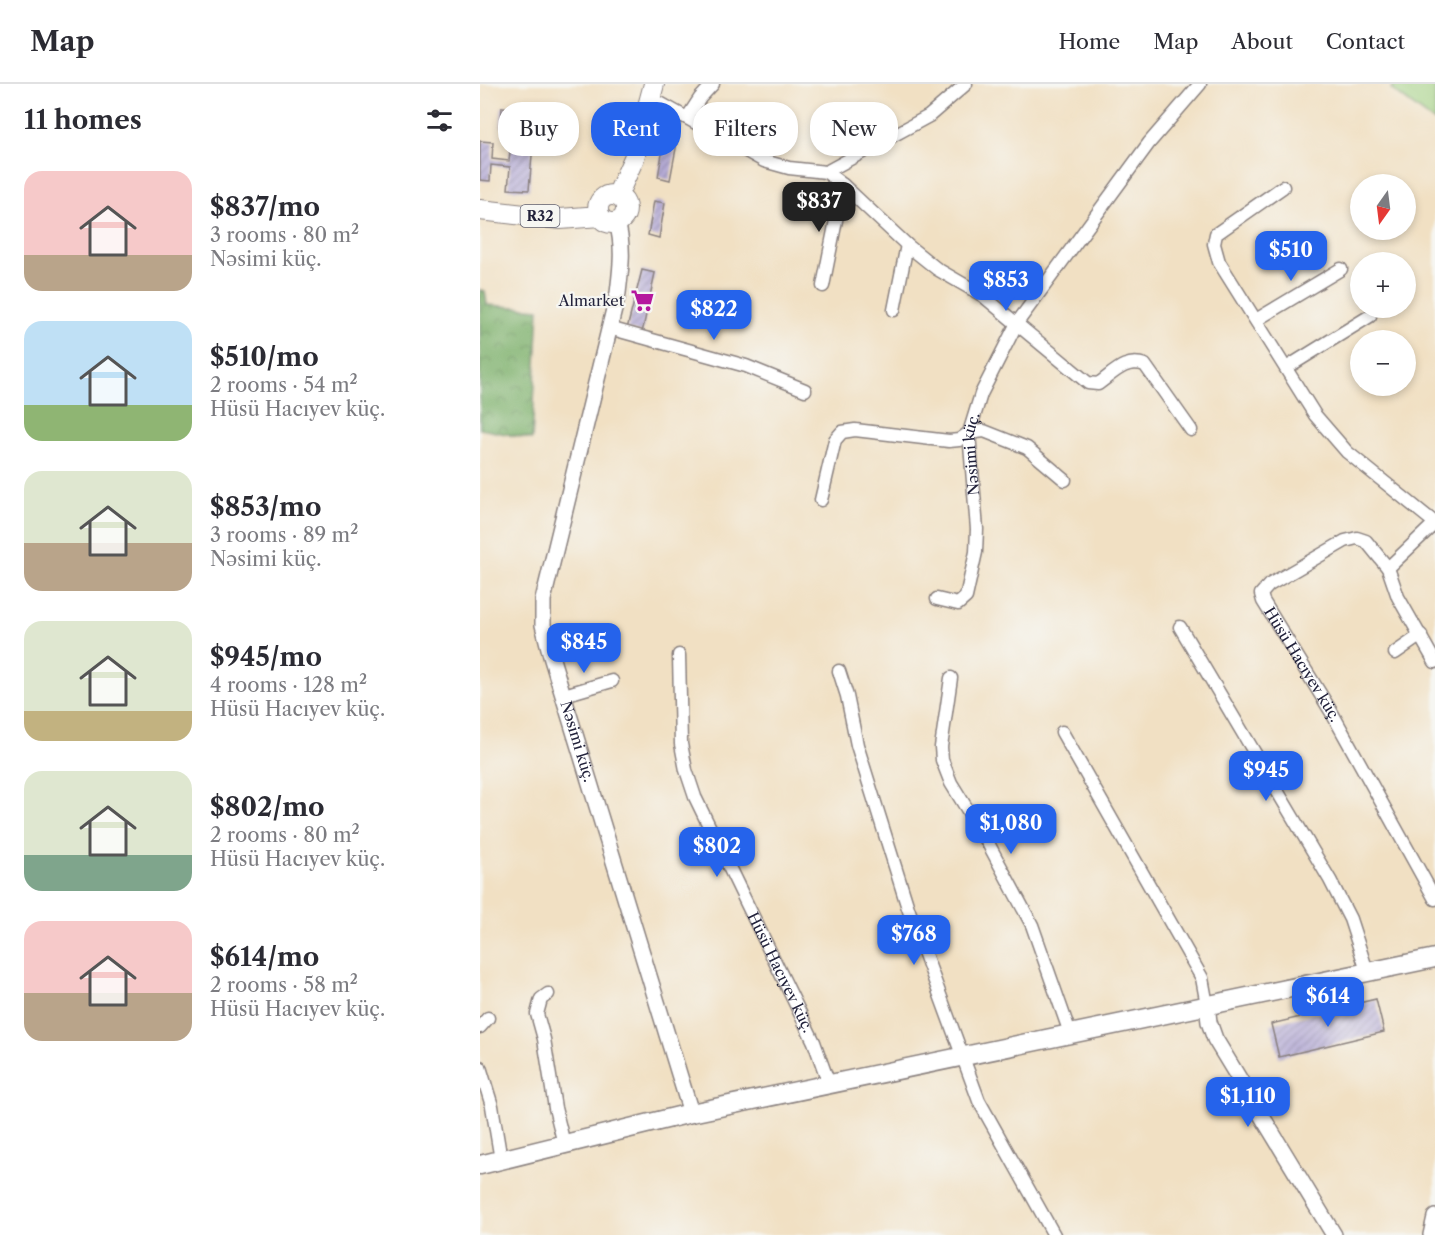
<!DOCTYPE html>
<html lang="en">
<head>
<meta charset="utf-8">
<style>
	body { margin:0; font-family:"Libre Caslon Text",serif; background:#f7f7f7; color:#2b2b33; height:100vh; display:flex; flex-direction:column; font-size:22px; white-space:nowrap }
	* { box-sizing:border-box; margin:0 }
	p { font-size:20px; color:#7c7c81 }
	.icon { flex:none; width:33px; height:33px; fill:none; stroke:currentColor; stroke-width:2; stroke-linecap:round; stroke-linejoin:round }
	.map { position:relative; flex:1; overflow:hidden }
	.side { display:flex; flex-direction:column; background:#fff; width:480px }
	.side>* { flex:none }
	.guide { position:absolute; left:18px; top:18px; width:570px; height:54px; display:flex; gap:12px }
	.needle { width:39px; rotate:194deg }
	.buttons { position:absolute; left:870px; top:90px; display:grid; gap:12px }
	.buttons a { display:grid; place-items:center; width:66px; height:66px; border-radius:50%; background:#fff; box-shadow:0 3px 9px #0003; font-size:30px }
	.price { position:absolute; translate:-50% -51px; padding:0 14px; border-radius:12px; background:#2563eb; color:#fff; font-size:20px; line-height:39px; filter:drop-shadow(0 2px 3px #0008) }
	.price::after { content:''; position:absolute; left:50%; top:36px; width:18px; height:14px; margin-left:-9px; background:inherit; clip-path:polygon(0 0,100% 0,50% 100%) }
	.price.selected { background:#222; color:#fff }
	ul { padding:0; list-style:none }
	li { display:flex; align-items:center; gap:18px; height:150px; padding:0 24px }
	li span { display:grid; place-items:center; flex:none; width:168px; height:120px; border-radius:18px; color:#555 }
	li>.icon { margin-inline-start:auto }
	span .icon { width:72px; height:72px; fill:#fffc; stroke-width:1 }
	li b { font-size:26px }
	h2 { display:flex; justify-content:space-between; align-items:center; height:72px; padding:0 24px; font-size:26px }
	.chip { padding:0 21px; border-radius:24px; background:#fff; box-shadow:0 3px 9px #0003; font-size:21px; line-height:54px }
	.chip.selected { background:#2563eb; color:#fff }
	header { display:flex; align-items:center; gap:36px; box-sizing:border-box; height:84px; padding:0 30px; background:#fff; border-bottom:2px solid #e1e1e2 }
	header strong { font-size:28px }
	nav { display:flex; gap:33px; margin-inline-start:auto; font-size:21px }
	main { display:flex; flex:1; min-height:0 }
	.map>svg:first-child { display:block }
</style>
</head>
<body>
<header>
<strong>Map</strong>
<nav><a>Home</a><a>Map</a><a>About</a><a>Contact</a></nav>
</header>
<main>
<section class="side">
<h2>11 homes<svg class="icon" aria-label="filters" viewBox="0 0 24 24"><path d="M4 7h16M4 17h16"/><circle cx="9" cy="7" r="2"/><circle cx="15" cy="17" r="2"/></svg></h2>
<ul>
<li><span style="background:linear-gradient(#f6c9c9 70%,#b9a48a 0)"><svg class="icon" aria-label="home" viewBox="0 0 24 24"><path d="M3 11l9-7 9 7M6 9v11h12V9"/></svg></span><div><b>$837/mo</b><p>3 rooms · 80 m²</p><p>Nəsimi küç.</p></div></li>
<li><span style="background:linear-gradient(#bfe0f5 70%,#8fb573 0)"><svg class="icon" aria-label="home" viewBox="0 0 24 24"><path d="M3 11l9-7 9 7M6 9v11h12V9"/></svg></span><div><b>$510/mo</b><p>2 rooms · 54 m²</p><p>Hüsü Hacıyev küç.</p></div></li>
<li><span style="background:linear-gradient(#dfe7d0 60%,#b9a48a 0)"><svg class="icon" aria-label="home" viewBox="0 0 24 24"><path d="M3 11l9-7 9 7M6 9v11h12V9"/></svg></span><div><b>$853/mo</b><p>3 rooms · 89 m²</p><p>Nəsimi küç.</p></div></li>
<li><span style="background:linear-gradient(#dfe7d0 75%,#c2b280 0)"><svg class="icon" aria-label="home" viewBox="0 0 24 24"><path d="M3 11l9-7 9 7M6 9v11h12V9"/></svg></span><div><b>$945/mo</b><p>4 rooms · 128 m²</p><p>Hüsü Hacıyev küç.</p></div></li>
<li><span style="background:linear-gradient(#dfe7d0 70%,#7fa58c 0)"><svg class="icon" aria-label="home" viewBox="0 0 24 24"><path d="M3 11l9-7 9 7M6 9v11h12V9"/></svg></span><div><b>$802/mo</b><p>2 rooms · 80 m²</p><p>Hüsü Hacıyev küç.</p></div></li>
<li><span style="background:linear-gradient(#f6c9c9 60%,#b9a48a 0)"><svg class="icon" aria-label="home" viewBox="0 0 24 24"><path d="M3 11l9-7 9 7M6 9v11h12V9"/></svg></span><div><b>$614/mo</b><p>2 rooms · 58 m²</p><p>Hüsü Hacıyev küç.</p></div></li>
</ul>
</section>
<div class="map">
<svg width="955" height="1151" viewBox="0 0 955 1151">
	<defs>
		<pattern id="forest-crowns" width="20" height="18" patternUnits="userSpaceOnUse" patternTransform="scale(1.5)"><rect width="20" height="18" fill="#7eb16c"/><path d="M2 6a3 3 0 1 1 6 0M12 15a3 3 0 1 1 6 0" fill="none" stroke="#67905a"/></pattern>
		<pattern id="building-hatch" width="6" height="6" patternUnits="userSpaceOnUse" patternTransform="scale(1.5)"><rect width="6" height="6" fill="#b6acd6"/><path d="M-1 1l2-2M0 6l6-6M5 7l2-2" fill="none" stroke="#948caf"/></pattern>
	</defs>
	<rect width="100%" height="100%" fill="#f6f6f2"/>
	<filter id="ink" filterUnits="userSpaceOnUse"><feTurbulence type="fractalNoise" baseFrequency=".0167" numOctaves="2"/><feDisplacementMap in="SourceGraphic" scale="12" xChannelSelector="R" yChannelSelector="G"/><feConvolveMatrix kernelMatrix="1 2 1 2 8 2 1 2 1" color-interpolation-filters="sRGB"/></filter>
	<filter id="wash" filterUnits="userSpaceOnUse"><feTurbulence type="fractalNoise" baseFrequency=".008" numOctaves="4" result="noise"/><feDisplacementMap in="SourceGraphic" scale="24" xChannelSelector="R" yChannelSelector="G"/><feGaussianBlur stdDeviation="1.35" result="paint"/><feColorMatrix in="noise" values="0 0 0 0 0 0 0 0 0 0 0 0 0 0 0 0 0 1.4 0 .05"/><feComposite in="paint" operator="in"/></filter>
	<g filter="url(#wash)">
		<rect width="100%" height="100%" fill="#f1e0c3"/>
		<path fill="#9ece7c" stroke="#60785c" stroke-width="1.5" d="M914,0H955V38L911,5Z"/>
		<path fill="url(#forest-crowns)" stroke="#506a54" stroke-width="1.5" d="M0,206L5,207L7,221L59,225L52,355L0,345Z"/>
		<g id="blocks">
			<path fill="url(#building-hatch)" d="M22,23L72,27L71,48L48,46L47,60H53L49,106L28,105L30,83L11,81L10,97L0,96V57L13,58L12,75L29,77L31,58H39L41,45L21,43Z
				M188,36L201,38L190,96L178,93Z
				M174,117L185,119L179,154L168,151Z
				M162,186L175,189L162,249L147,245Z
				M896,915L904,948L799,973L791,940Z"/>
		</g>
	</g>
	<g filter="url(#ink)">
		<use href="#blocks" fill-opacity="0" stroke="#8a817f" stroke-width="1.5"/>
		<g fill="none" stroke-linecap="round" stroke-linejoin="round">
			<defs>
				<g id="minor">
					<path d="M171,14L284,77L309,84L346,88L363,101L427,161L457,185L502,211L608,299L618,300C634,289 645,274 665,281L711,346"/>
					<path d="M207,34L220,14L233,0"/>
					<path d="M346,88L449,32L486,0"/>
					<path d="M803,103L736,150L734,160L739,178L835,331L867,368L955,439"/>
					<path d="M343,202L363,101"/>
					<path d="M414,226L427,161"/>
					<path d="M776,236L861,185"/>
					<path d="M129,244L266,282L325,306"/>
					<path d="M806,284L890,232"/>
					<path d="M341,416L355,356L362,348L375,346L469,357L479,356L489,349L504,347L547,364L585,396"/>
					<path d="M908,484L955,439"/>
					<path id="s1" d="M457,515L478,520L486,513L496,468L497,445L489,349L501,310L537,239L669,59L720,0"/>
					<path d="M700,543L850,796L870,835L887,887"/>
					<path d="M915,569L941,551"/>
					<path id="s2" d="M199,571L201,660L206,686L215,713L334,958L349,1000"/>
					<path id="s3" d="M955,578L918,513L908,484L886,457L877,454L865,457L789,501L781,510L783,517L852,629L955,815"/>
					<path d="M359,587L367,612L377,661L428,824L499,1017L574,1151"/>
					<path d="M471,594L461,663L462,676L471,699L508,759L552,841L590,949"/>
					<path d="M84,611L132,597"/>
					<path d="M582,648L722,894L727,921"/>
					<path d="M68,910L61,915L57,930L64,955L75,1024L84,1060"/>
					<path d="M0,943L8,934"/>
					<path d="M0,983L12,1022L21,1076"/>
				</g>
				<g id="tertiary">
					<path id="s4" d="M137,138C144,163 141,184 138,209L63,516V541L71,572L211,1029"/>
					<path d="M727,921L729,938L735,955L854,1151"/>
					<path d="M951,1151L955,1133"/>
				</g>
				<path id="secondary" d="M0,1081L211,1029L955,874"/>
				<path id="primary" d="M118 125a14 14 0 1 1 28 0a14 14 0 1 1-28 0Z
					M137,112L154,74L174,0
					M0,126L80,135L120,132"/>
			</defs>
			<use href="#minor" stroke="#8a817f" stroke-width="15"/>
			<use href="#tertiary" stroke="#8a817f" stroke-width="18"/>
			<use href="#secondary" stroke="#8a817f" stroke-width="21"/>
			<use href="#primary" stroke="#8a817f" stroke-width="22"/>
			<use href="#minor" stroke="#fff" stroke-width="12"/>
			<use href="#tertiary" stroke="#fff" stroke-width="15"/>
			<use href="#secondary" stroke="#fff" stroke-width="18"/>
			<use href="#primary" stroke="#fff" stroke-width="20"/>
		</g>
	</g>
	<defs>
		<symbol id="supermarket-bare" viewBox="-9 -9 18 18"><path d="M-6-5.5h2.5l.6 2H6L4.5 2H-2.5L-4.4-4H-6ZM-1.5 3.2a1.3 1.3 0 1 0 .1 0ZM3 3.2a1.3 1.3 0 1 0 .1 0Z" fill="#b5179e" stroke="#f6f6f2" stroke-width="2.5" paint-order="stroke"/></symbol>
	</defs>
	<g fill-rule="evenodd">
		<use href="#supermarket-bare" x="146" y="200" width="33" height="33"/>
	</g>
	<g text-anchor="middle" stroke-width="4.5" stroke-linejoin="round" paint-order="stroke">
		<rect fill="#f6f6f2" stroke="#626272" stroke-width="1.5" x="40.5" y="121" width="39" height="22" rx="4.5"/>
		<g font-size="14" font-weight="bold" fill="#22223b">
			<text x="60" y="137">R32</text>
		</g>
		<g font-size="15" fill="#22223b" stroke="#f6f6f2" text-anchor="end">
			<text x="144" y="222">Almarket</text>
		</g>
		<g font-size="15" fill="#22223b" stroke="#f6f6f2">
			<text dy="5" stroke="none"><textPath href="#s1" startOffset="177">Nəsimi küç.</textPath></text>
			<text dy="5" stroke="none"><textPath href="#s3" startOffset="344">Hüsü Hacıyev küç.</textPath></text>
			<text dy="5" stroke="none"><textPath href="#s4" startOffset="534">Nəsimi küç.</textPath></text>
			<text dy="5" stroke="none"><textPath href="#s2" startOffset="339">Hüsü Hacıyev küç.</textPath></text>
		</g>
	</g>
</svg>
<div class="buttons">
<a><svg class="needle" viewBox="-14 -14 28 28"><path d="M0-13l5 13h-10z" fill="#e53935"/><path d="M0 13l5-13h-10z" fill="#7c7c81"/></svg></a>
<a>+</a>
<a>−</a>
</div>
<b class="price selected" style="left:339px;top:149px">$837</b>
<b class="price" style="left:811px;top:198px">$510</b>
<b class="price" style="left:526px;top:228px">$853</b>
<b class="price" style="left:234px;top:257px">$822</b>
<b class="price" style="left:104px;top:590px">$845</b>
<b class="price" style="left:786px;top:718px">$945</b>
<b class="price" style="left:531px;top:771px">$1,080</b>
<b class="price" style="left:237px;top:794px">$802</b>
<b class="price" style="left:434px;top:882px">$768</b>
<b class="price" style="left:848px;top:944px">$614</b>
<b class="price" style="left:768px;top:1044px">$1,110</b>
<div class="guide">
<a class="chip">Buy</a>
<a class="chip selected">Rent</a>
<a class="chip">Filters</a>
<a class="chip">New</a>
</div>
</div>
</main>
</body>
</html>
